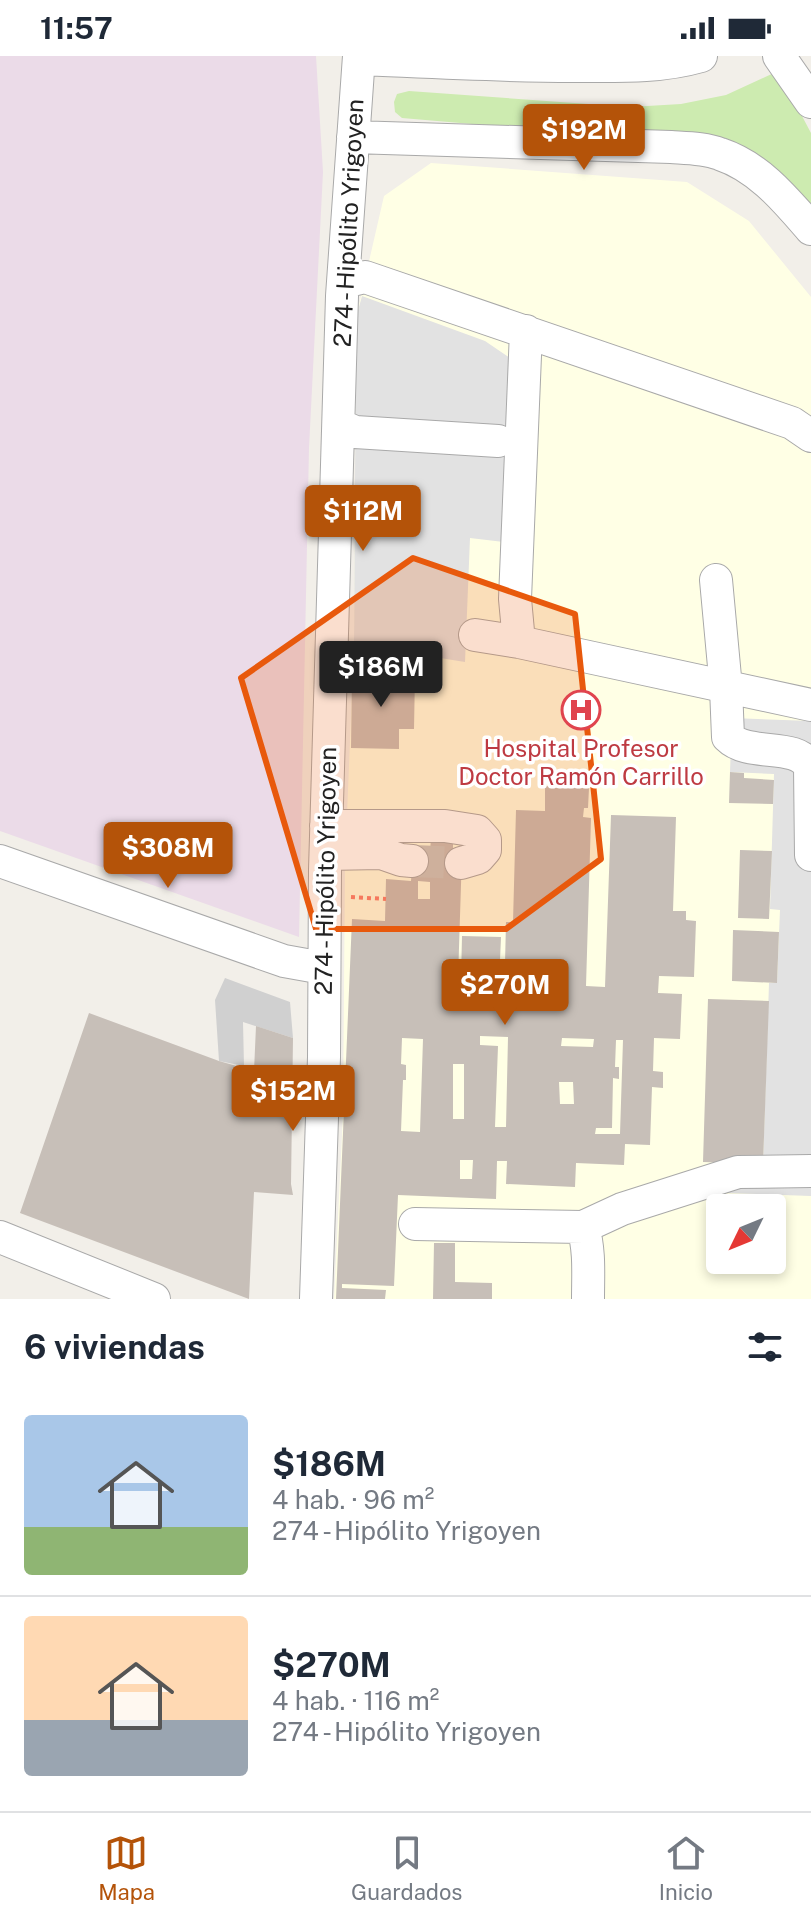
<!DOCTYPE html>
<html lang="es">
<head>
<meta charset="utf-8">
<style>
	body { margin:0; font-family:"Public Sans",sans-serif; background:#f6f6f7; color:#1f2937; height:100vh; display:flex; flex-direction:column; font-size:30px; white-space:nowrap }
	* { box-sizing:border-box; margin:0 }
	p { font-size:26px; color:#747a83 }
	.icon { flex:none; width:44px; height:44px; fill:none; stroke:currentColor; stroke-width:2; stroke-linecap:round; stroke-linejoin:round }
	.map { position:relative; height:1243px; overflow:hidden }
	.details { display:flex; flex-direction:column; background:#fff; flex:1 }
	.details>* { flex:none }
	.needle { width:52px; rotate:227deg }
	.controls { position:absolute; left:706px; top:1138px; display:grid; gap:16px }
	.controls a { display:grid; place-items:center; width:80px; height:80px; border-radius:8px; background:#fff; box-shadow:0 4px 12px #0003; font-size:40px }
	.price { position:absolute; translate:-50% -68px; padding:0 18px; border-radius:8px; background:#b45309; color:#fff; font-size:26px; line-height:52px; filter:drop-shadow(0 2px 4px #0008) }
	.price::after { content:''; position:absolute; left:50%; top:48px; width:24px; height:18px; margin-left:-12px; background:inherit; clip-path:polygon(0 0,100% 0,50% 100%) }
	.price.current { background:#222; color:#fff }
	ul { padding:0; list-style:none }
	li { display:flex; align-items:center; gap:24px; height:200px; padding:0 24px }
	li+li { border-top:2px solid #e0e1e3 }
	li span { display:grid; place-items:center; flex:none; width:224px; height:160px; border-radius:8px; color:#555 }
	li>.icon { margin-inline-start:auto }
	span .icon { width:96px; height:96px; fill:#fffc; stroke-width:1 }
	li b { font-size:34px }
	h2 { display:flex; justify-content:space-between; align-items:center; height:96px; padding:0 24px; font-size:34px }
	.status { display:flex; justify-content:space-between; align-items:center; height:56px; padding:0 40px; background:#fff; direction:ltr }
	.status svg { height:22px; fill:currentColor }
	.tabs { display:flex; justify-content:space-around; align-items:center; height:112px; border-top:2px solid #e0e1e3; background:#fff; font-size:22px; color:#747a83 }
	.tabs a { display:grid; justify-items:center; gap:4px }
	.tabs .current { color:#b45309 }
	.map>svg:first-child { display:block }
</style>
</head>
<body>
<div class="status"><b>11:57</b><svg viewBox="0 0 49 12"><path d="M0 12V9h3v3zM5 12V6h3v6zM10 12V3h3v9zM15 12V0h3v12zM26 1h20v11H26zM47 4h2v5h-2z"/></svg></div>
<div class="map">
<svg width="811" height="1243" viewBox="0 0 811 1243">
	<rect width="100%" height="100%" fill="#f2efe9"/>
	<path fill="#ebdbe8" d="M0,0H316L323,116L309,392L299,881L0,775Z"/>
	<path fill="#ffffe5" fill-rule="evenodd" d="M431,107L687,126L749,165L811,241V1243H334L343,1059L345,807L354,588L356,262L384,140ZM720,1152H772V1204H720Z"/>
	<path fill="#d0d0d0" d="M225,922L290,946L293,982L243,966L244,1010L219,1005L215,944Z"/>
	<path fill="#cdebb0" d="M778,15L811,77V154L740,91L402,62L395,56L394,46L397,38L409,35L630,51L681,48L726,39Z"/>
	<path fill="#e2e2e2" d="M362,240L485,285L513,304L512,487L470,482L465,606L354,588L356,262Z
		M732,662L811,665V1140L727,1137L728,1107L763,1108L769,927H777L780,854L770,853L774,718L730,716Z"/>
	<path fill="#c7bfb8" fill-rule="evenodd" d="M352,617L415,618L414,673H399V693L351,692Z
		M730,716L744,717V722L774,724L773,748L729,747Z
		M545,730L589,732L588,752H584L583,761L591,762L586,930L605,931L611,759L676,761L673,855H686V864L696,865L694,921L659,920L658,937L682,938L680,983L654,982L653,1015L663,1016V1032L652,1031L650,1089L625,1088L624,1109L576,1107L575,1131L506,1128L507,1105H497L496,1143L398,1139L394,1230L342,1228V1232L386,1234L385,1243H336L352,863L385,865L386,823L411,825L413,797H430L431,781L453,782V796L462,797L458,923H461L462,880L501,881L499,928L515,929L516,908H505L506,866H513L516,754L545,755ZM418,825L430,826V843H418ZM480,980L508,981L506,1071H495L498,990L480,989ZM402,982L423,983L420,1076L401,1075L403,1024H406V1009L401,1008ZM562,982L594,983L593,991L561,990ZM616,984H623L620,1078H595L596,1072H612L613,1022L619,1023V1011H615ZM453,1008H464V1063H453ZM559,1026H573L574,1048H560ZM460,1104H473L472,1123H460Z
		M740,794L772,795L769,863L738,862Z
		M733,874L779,876L777,927L732,925Z
		M708,943L769,945L763,1108L703,1106Z
		M89,957L219,1005L254,1015L256,970L293,982L291,1128L293,1139L254,1136L249,1243L20,1157Z
		M434,1187H455V1226L492,1227V1243H433Z"/>
	<g fill="none" stroke-linecap="round" stroke-linejoin="round">
		<path stroke="#c8c6c1" stroke-width="32" stroke-dasharray="32 16" stroke-linecap="butt" d="M412,805L461,807"/>
		<defs>
			<path id="minor" d="M779,0L811,46
				M360,3C431,6 502,10 573,10C617,10 659,12 701,0
				M353,81L671,91C687,92 705,92 720,98C759,111 785,143 811,173
				M344,226L365,221L792,367L811,380
				M339,369L355,376L498,385
				M716,524L726,632L728,681C749,702 797,685 810,711L811,799
				M475,579L519,586L811,649
				M519,586L515,543L526,275
				M326,770H445L477,775L485,784V794L478,802L461,807
				M326,798L381,797L401,804L412,805
				M0,805L284,905L323,912
				M415,1168L583,1171L622,1153L738,1116L811,1115
				M583,1171C590,1195 588,1218 588,1243
				M0,1181L154,1243
				M316,1243L324,1001L325,814L342,240L359,0"/>
		</defs>
		<use href="#minor" stroke="#a9a9a9" stroke-width="34"/>
		<path stroke="#fa8072" stroke-width="4" stroke-dasharray="4 4" stroke-linecap="butt" d="M351,841L386,843"/>
		<use href="#minor" stroke="#fff" stroke-width="32"/>
	</g>
	<path fill="#e8590c" fill-opacity="0.2" stroke="#e8590c" stroke-width="6" stroke-linejoin="round" d="M413,502L575,558L601,803L506,873H316L241,622Z"/>
	<defs>
		<symbol id="hospital-ring" viewBox="-11 -11 22 22"><circle r="9.5" fill="#fff" stroke="#e0444e" stroke-width="1.5"/><path d="M-5-5h3v3.5h4V-5h3V5h-3V1.5h-4V5h-3Z" fill="#e0444e"/></symbol>
	</defs>
	<g fill-rule="evenodd">
		<use href="#hospital-ring" x="559" y="632" width="44" height="44"/>
	</g>
	<g text-anchor="middle" stroke-width="7" stroke-linejoin="round" paint-order="stroke">
		<g font-size="24" fill="#222" stroke="#fff">
			<text transform="translate(349 167) rotate(-87)" y="8">274 - Hipólito Yrigoyen</text>
			<text transform="translate(326 815) rotate(-89)" y="8">274 - Hipólito Yrigoyen</text>
		</g>
		<g font-size="24" fill="#be3a42" stroke="#fff">
			<text x="581" y="701">Hospital Profesor<tspan x="581" dy="28">Doctor Ramón Carrillo</tspan></text>
		</g>
	</g>
</svg>
<div class="controls">
<a><svg class="needle" viewBox="-14 -14 28 28"><path d="M0-13l5 13h-10z" fill="#e53935"/><path d="M0 13l5-13h-10z" fill="#747a83"/></svg></a>
</div>
<b class="price" style="left:584px;top:116px">$192M</b>
<b class="price" style="left:363px;top:497px">$112M</b>
<b class="price current" style="left:381px;top:653px">$186M</b>
<b class="price" style="left:168px;top:834px">$308M</b>
<b class="price" style="left:505px;top:971px">$270M</b>
<b class="price" style="left:293px;top:1077px">$152M</b>
</div>
<section class="details">
<h2>6 viviendas<svg class="icon" aria-label="filters" viewBox="0 0 24 24"><path d="M4 7h16M4 17h16"/><circle cx="9" cy="7" r="2"/><circle cx="15" cy="17" r="2"/></svg></h2>
<ul>
<li><span style="background:linear-gradient(#a9c7e8 70%,#8fb573 0)"><svg class="icon" aria-label="home" viewBox="0 0 24 24"><path d="M3 11l9-7 9 7M6 9v11h12V9"/></svg></span><div><b>$186M</b><p>4 hab. · 96 m²</p><p>274 - Hipólito Yrigoyen</p></div></li>
<li><span style="background:linear-gradient(#ffd9b3 65%,#9aa5b1 0)"><svg class="icon" aria-label="home" viewBox="0 0 24 24"><path d="M3 11l9-7 9 7M6 9v11h12V9"/></svg></span><div><b>$270M</b><p>4 hab. · 116 m²</p><p>274 - Hipólito Yrigoyen</p></div></li>
</ul>
</section>
<nav class="tabs">
<a class="current"><svg class="icon" aria-label="map" viewBox="0 0 24 24"><path d="M3 6l6-2 6 2 6-2v14l-6 2-6-2-6 2zM9 4v14M15 6v14"/></svg>Mapa</a>
<a><svg class="icon" aria-label="saved" viewBox="0 0 24 24"><path d="M7 4h10v16l-5-4-5 4z"/></svg>Guardados</a>
<a><svg class="icon" aria-label="home" viewBox="0 0 24 24"><path d="M3 11l9-7 9 7M6 9v11h12V9"/></svg>Inicio</a>
</nav>
</body>
</html>
